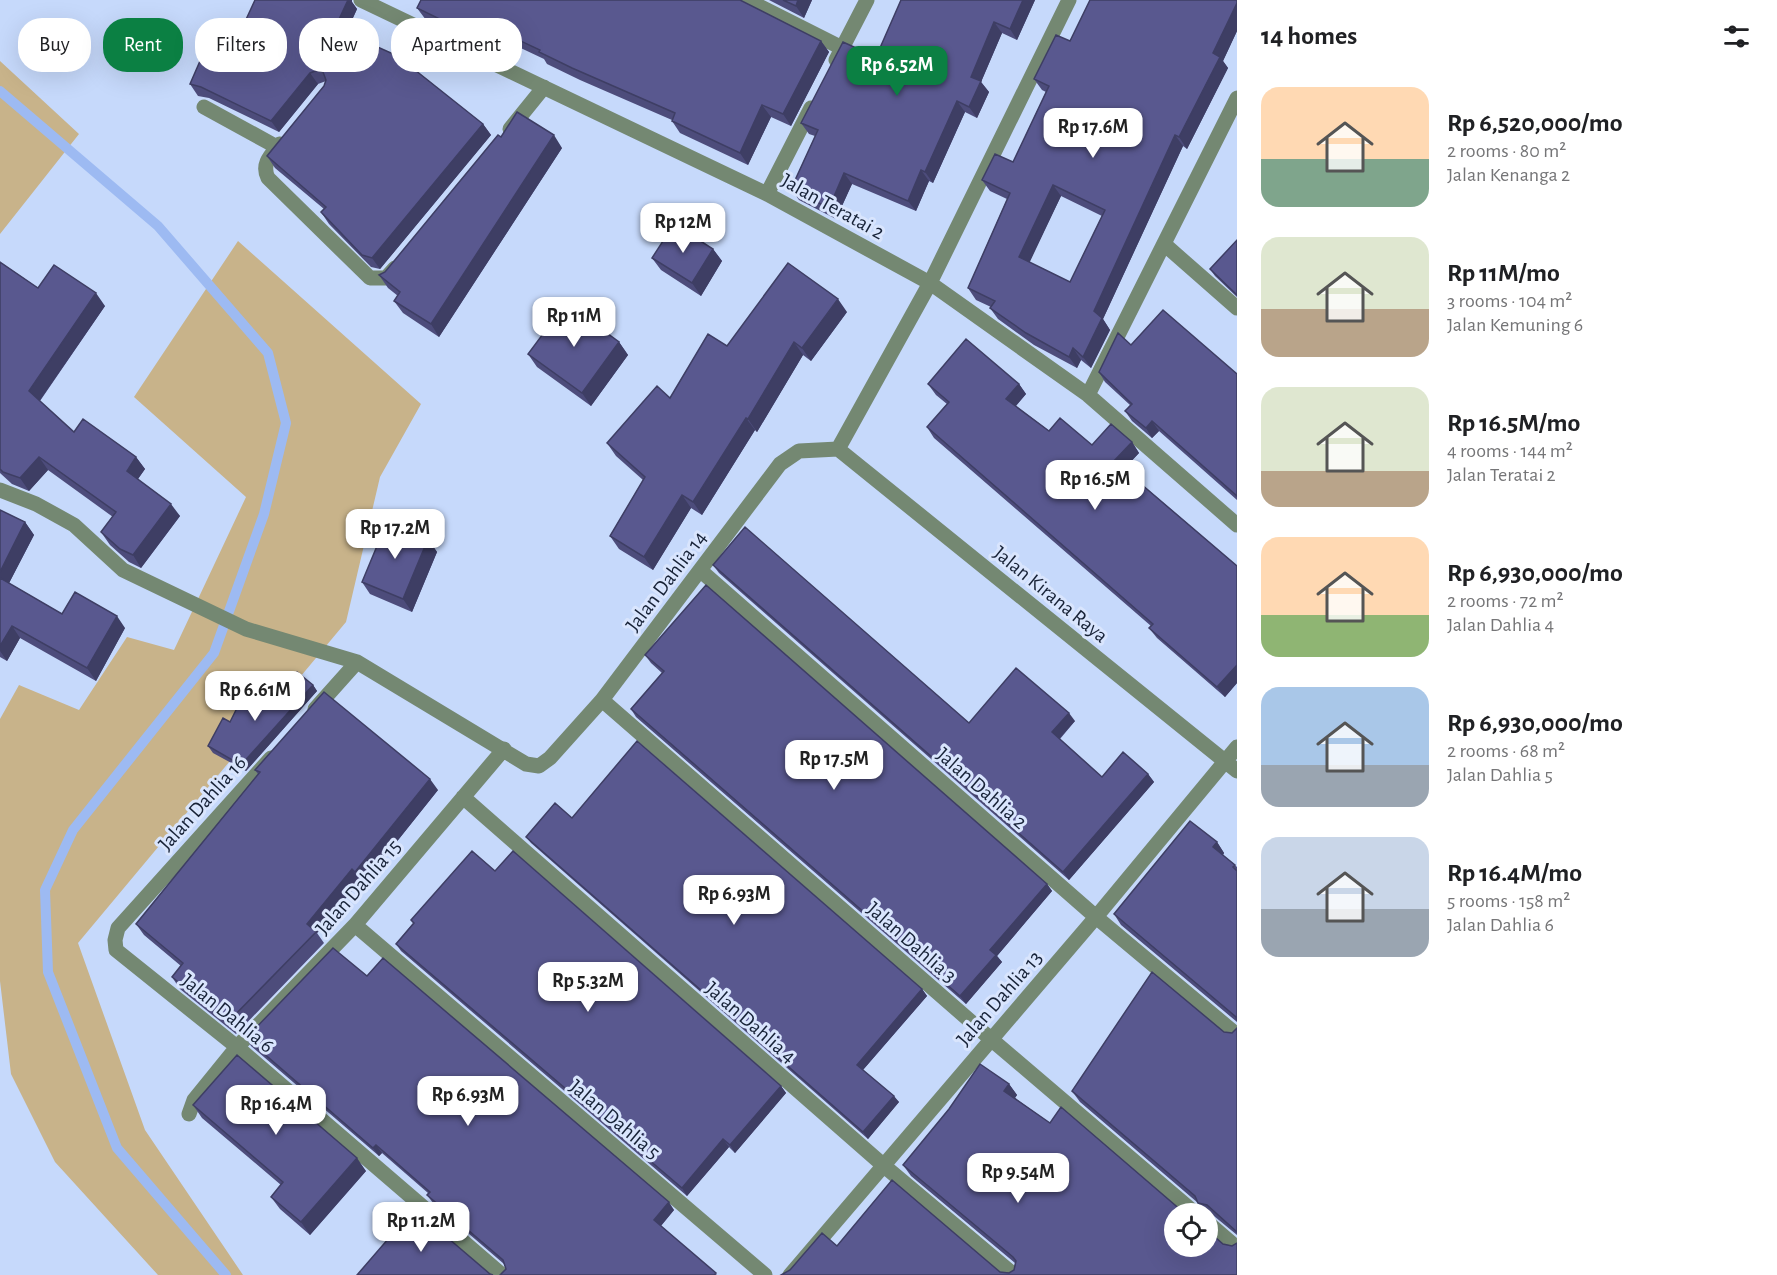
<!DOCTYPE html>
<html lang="en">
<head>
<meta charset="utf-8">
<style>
	body { margin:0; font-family:"Alegreya Sans",sans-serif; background:#f2f2f2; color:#202124; height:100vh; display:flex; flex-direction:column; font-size:22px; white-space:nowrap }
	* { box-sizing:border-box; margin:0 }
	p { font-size:20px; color:#757577 }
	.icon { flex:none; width:33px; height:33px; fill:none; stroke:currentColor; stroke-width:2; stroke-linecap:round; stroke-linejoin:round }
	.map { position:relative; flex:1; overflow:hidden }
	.details { display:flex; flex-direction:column; background:#fff; width:540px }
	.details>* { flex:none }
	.banner { position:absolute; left:18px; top:18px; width:570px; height:54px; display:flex; gap:12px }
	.buttons { position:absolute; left:1164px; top:1203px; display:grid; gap:12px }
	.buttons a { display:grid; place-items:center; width:54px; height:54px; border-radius:50%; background:#fff; box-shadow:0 6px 24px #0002; font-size:30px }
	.price { position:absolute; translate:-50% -51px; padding:0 14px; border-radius:12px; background:#fff; color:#222; font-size:20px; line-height:39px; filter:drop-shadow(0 2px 3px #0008) }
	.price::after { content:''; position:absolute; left:50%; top:36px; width:18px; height:14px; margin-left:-9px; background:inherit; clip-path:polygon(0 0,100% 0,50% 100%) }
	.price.current { background:#0b8043; color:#fff }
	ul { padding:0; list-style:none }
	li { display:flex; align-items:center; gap:18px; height:150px; padding:0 24px }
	li span { display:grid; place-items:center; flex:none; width:168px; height:120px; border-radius:18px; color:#555 }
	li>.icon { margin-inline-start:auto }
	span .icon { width:72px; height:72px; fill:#fffc; stroke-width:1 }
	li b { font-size:26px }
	h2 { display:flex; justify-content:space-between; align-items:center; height:72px; padding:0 24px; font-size:26px }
	.chip { padding:0 21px; border-radius:24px; background:#fff; box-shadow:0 6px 24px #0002; font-size:21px; line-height:54px }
	.chip.current { background:#0b8043; color:#fff }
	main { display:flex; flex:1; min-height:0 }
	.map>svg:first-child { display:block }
</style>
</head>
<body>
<main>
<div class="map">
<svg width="1237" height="1275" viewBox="0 0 1237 1275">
	<rect width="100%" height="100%" fill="#c6d9fb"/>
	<path fill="#c8b38a" d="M0,61L79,134L0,234Z
		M238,241L421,404L380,477L346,622L78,943L145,1130L243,1275H158L55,1162L11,1074L0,981V719L19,685L79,710L127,637L174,650L246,497L134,397Z"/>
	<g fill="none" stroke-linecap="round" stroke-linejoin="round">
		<path stroke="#9dbaf2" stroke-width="10" d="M0,91L158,226L268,353L286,423L264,514L214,653L73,830L45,890L48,972L117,1148L226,1275"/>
		<path stroke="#748872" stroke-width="15" d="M361,0L767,194L930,283L1088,395L1237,525
			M747,0L842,48
			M836,60L867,0
			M204,107L277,147
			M510,129L544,87
			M280,144C271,155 261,164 268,178L370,278H386L395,268
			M767,194L811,108
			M1164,244L1237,308
			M1088,395L1237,98
			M838,449L1237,771
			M838,449L930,283L1069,0
			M0,490L36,504L74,525L123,570L246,629L357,662L526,764L539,766L550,758L602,700L780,464L799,451L838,449
			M701,571L1096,917L1237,1035
			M602,700L992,1040L1196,1214
			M315,709L357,662
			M271,758L118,928L115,940L116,950L237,1047L502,1275
			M463,797L883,1165L1014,1275
			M355,925L765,1275
			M189,1114L194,1100L237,1047L355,925L504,749
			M1208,1223L1237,1248
			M790,1275L1096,917L1237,747"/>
	</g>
	<path fill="#4d4c7b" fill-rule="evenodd" d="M421,0H740L821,41L829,52L791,126L771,117L748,165L680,133L672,121V120L580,80L547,64L544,59L485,31L478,45L426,20L417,8Z
		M769,0H812L804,18Z
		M901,0H1035L1017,40L1002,33L981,82L989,92L977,118L965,112L933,183L929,181L916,211L852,184L836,219L799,200L791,189L815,136L809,134L801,123L876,57Z
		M1237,0V31L1223,61L1228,68L1187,149L1183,146L1103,319L1110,330L1091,368L1081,360L1077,368L1034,345L998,319L990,308L991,307L976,300L968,288L1007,199L990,191L982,180L1013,162L1046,92L1042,90L1034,79L1070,41ZM1061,196L1102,216L1070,282L1029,262Z
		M352,2L357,9L346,33L419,74L483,124L491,135L380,269L371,267L329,224L321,212L324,209L275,168L267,156L324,86L326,81L318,84L279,132L209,98L198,96L190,84L237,39Z
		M501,137L562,148L439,337L403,313L394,301L398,296L388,288L379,275L385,272Z
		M1237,240V297L1215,276L1210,269Z
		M713,249L722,261L701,296L661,270L652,258Z
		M0,262L38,288L105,306L40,401L74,432L136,457L145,469L138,479L180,516L141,568L129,562L110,545L101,532L113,517L48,470L29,491L12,484L0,473Z
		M847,312L811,361L803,355L757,432L755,430L702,515L691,508L653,570L619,549L610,536L643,480L616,456L607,443L670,398L727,346Z
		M619,342L628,355L591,406L537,367L528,354Z
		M1131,345L1237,374V500L1159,431L1152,438L1132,421L1125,411L1130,405L1105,382L1099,372Z
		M928,384H1019L1026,394L1016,406L1049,431L1092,445L1132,442L1139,453L1124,469L1237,566V683L1225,697L1157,638L1149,628L1151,626L934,438L927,427L947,404L936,395Z
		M0,510L25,522L34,535L9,583L62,614L125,628L96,681L20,638L7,661L0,657Z
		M428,539L437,552L412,612L370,594L362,582Z
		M713,565L969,723L1075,721L1060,739L1102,777L1148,774L1154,782L1069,880L719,573Z
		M645,655L1047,884L1052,891L997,956L1002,962L966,1004L636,717L631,709L662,673L651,663Z
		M313,685L317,691L246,771L213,753L208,746L230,722L273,708Z
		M255,770L438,790L363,884L360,881L317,933L324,943L236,1034L180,989L172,977L181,966L144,935L136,924L258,774Z
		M572,818L922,989L927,996L863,1070L899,1102L868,1139L531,843L526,837Z
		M1217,842L1224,853L1223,855L1237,867V1022L1121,925L1114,914Z
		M495,871L781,1086L786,1093L735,1153L729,1147L687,1196L401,951L396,944L413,923L411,920Z
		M367,976L674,1210L661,1226L717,1275H500L506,1269L504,1264L433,1203L427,1195L428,1193L382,1153L379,1156L251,1046L246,1038Z
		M1237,1028V1235L1214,1216L1205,1214L1198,1203L1080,1102L1072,1091L1224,1032L1232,1033Z
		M1009,1084L1017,1095L1015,1098L1174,1214L1223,1244L1232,1246L1237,1275H781L837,1246L1009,1273L1014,1270L1015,1263L911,1176L903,1165Z
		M193,1105L366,1171L310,1235L280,1209L271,1197L281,1185L202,1118Z"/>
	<path fill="#3e3e64" d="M348,0H352V2L357,9L343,40L335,28Z
		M798,0H812L804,18L796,6Z
		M1023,0H1035L1017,40L1010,29Z
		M1237,3V31L1223,61L1228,68L1187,149L1179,137L1213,53Z
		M476,20L485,31L478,45L470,34Z
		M994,22L1002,33L981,82L989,92L977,118L969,107L971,77Z
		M821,41L829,52L791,126L783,114Z
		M411,62L419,74L410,66Z
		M310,73L318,84L279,132L271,121Z
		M957,101L965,112L933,183L925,172Z
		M762,105L771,117L748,165L740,153Z
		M483,124L491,135L380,269L372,258Z
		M554,135L562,148L439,337L431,324Z
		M1175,135L1183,146L1103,319L1110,330L1091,368L1083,357L1094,311Z
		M921,170L929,181L916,211L908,201Z
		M844,173L852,184L836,219L829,208Z
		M1053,185L1061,196L1027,268L1019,257Z
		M713,249L722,261L701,296L692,283Z
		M96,293L105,306L38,403L29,391Z
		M838,299L847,312L811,361L802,348Z
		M619,342L628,355L591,406L582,393Z
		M794,342L803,355L757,432L748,419Z
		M1073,348L1081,360L1077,368L1069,357Z
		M1019,384L1026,394L1013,409L1006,399Z
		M746,418L755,430L702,515L693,502Z
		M1152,421L1159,431L1152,438L1146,428Z
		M1132,442L1139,453L1122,471L1114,461Z
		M39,457L48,470L29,491L20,478Z
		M136,457L145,469L135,483L127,471Z
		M682,495L691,508L653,570L644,557Z
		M171,504L180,516L141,568L133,555Z
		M25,522L34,535L6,589L0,580V572Z
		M428,539L437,552L412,612L403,599Z
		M117,616L125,628L96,681L87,668Z
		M12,626L20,638L7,661L0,651V646Z
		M1237,665V683L1225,697L1217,687Z
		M313,685L317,691L246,771L241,765Z
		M1069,713L1075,721L1058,740L1052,732Z
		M1148,774L1154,782L1069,880L1063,872Z
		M430,779L438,790L363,884L355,872Z
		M1217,842L1224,853L1221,858L1213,847Z
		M352,869L360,881L317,933L307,924Z
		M1047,884L1052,891L997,956L1002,962L966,1004L960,996L990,950Z
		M922,989L927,996L862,1071L857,1065Z
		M1009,1084L1017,1095L1012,1102L1004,1091Z
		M781,1086L786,1093L735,1153L730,1145Z
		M894,1096L899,1102L868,1139L863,1132Z
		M723,1139L729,1147L687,1196L682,1188Z
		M376,1145L382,1153L379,1156L373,1148Z
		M357,1158L366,1171L310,1235L301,1222Z
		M669,1202L674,1210L659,1228L654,1220Z"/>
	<path fill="#59588f" stroke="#3e3e64" stroke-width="1.5" fill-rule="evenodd" d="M255,0H348L335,28L411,62L410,66L483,124L372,258L362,255L321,212L326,207L267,156L324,86L326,80L323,72L318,70L310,73L271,121L201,87L190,84L214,29L237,39Z
		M421,0H740L821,41L783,114L762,105L740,153L672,121L675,113L572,68L539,52L540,50L476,20L470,34L417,8Z
		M783,0H798L796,6Z
		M901,0H1023L1010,29L994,22L971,77L981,81L969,107L957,101L925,172L921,170L908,201L844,173L829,208L791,189L818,130L801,123L843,42L876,57Z
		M1090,0H1237V3L1213,53L1220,57L1179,137L1175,135L1094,311L1102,318L1083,357L1073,348L1069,357L1026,333L990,308L995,301L968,288L1010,193L982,180L995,154L1013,162L1049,86L1034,79L1056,35L1070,41ZM1053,185L1105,210L1070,282L1019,257Z
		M517,112L554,135L431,324L394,301L400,292L379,275L385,272L498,135L501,137Z
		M674,224L713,249L692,283L652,258Z
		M1237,240V295L1210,269Z
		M0,262L38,288L54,265L96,293L29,391L74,432L83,419L136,457L127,471L171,504L133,555L120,549L101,532L116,512L39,457L20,478L3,472L0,469Z
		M788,263L838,299L802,348L794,342L748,419L746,418L693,502L682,495L644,557L610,536L645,477L607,443L657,386L670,398L708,334L727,346Z
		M566,303L619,342L582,393L528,354Z
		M1163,310L1237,374V496L1152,421L1146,428L1125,411L1132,404L1099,372L1118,333L1131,345Z
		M966,339L1019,384L1006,399L1049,431L1060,418L1092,445L1111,424L1132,442L1114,461L1237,566V665L1217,687L1149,628L1153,624L927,427L949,402L928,384Z
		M0,510L25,522L0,572Z
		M387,522L428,539L403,599L362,582Z
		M745,527L969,723L1016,668L1069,713L1052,732L1102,777L1123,752L1148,774L1063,872L713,565Z
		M0,578L62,614L75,592L117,616L87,668L12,626L0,646Z
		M706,585L1047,884L990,950L996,955L960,996L631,709L664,671L645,655Z
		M297,672L313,685L241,765L208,746L223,718L230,722L245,692L273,708Z
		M324,692L430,779L355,872L352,869L307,924L316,932L228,1022L172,977L183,963L136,924L260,772L255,770Z
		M637,741L922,989L857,1065L894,1096L863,1132L526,837L555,803L572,818Z
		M1190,821L1217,842L1213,847L1235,865L1233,867L1237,871V1021L1236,1017L1114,914Z
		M472,851L495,871L513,851L781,1086L730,1145L723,1139L682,1188L396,944L414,923L411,920Z
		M333,948L367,976L383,958L669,1202L654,1220L716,1273L714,1275H500L506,1269L503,1260L427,1195L430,1192L376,1145L373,1148L246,1038Z
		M1152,972L1224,1032L1232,1033L1237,1028V1232L1207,1205L1198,1203L1195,1196L1072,1091Z
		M237,1055L357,1158L301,1222L271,1197L283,1182L193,1105Z
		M980,1064L1009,1084L1004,1091L1050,1123L1061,1107L1182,1211L1191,1212V1214H1174V1246H1208V1231L1223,1244L1232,1246L1237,1243V1275H781L790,1270L822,1233L837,1246L892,1180L1000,1272L1009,1273L1014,1270L1016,1261L1013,1257L903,1165L949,1109Z
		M414,1209L490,1274L493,1275H357Z"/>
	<g text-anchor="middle" stroke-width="6" stroke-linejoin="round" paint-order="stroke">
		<g font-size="21" fill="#172237" stroke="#d9e5fd">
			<text transform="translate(833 206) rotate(29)" y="7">Jalan Teratai 2</text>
			<text transform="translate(666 581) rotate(-53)" y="7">Jalan Dahlia 14</text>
			<text transform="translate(1051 594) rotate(39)" y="7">Jalan Kirana Raya</text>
			<text transform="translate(982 788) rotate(41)" y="7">Jalan Dahlia 2</text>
			<text transform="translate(202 803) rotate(-48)" y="7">Jalan Dahlia 16</text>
			<text transform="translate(358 887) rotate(-49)" y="7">Jalan Dahlia 15</text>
			<text transform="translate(912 942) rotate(41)" y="7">Jalan Dahlia 3</text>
			<text transform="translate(999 998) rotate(-49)" y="7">Jalan Dahlia 13</text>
			<text transform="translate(228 1013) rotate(39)" y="7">Jalan Dahlia 6</text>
			<text transform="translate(751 1022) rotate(41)" y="7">Jalan Dahlia 4</text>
			<text transform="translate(615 1119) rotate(40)" y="7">Jalan Dahlia 5</text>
		</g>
	</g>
</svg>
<div class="buttons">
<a><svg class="icon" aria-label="locate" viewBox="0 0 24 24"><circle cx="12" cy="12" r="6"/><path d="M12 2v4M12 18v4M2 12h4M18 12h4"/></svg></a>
</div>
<b class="price current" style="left:897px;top:97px">Rp 6.52M</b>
<b class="price" style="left:1093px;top:159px">Rp 17.6M</b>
<b class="price" style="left:683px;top:254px">Rp 12M</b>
<b class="price" style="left:574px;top:348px">Rp 11M</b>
<b class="price" style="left:1095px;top:511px">Rp 16.5M</b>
<b class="price" style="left:395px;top:560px">Rp 17.2M</b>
<b class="price" style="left:255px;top:722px">Rp 6.61M</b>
<b class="price" style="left:834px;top:791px">Rp 17.5M</b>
<b class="price" style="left:734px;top:926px">Rp 6.93M</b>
<b class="price" style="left:588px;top:1013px">Rp 5.32M</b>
<b class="price" style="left:468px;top:1127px">Rp 6.93M</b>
<b class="price" style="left:276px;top:1136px">Rp 16.4M</b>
<b class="price" style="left:1018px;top:1204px">Rp 9.54M</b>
<b class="price" style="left:421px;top:1253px">Rp 11.2M</b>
<div class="banner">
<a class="chip">Buy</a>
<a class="chip current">Rent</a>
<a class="chip">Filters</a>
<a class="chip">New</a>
<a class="chip">Apartment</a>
</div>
</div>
<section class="details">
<h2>14 homes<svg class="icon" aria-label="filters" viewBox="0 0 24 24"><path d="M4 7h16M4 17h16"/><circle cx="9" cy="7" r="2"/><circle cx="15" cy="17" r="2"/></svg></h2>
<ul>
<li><span style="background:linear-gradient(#ffd9b3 60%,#7fa58c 0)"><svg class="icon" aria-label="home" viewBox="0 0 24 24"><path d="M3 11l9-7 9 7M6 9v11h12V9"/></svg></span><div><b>Rp 6,520,000/mo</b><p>2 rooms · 80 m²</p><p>Jalan Kenanga 2</p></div></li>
<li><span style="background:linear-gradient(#dfe7d0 60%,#b9a48a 0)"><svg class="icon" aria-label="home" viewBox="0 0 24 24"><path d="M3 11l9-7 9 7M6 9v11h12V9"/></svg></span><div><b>Rp 11M/mo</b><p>3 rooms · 104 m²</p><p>Jalan Kemuning 6</p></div></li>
<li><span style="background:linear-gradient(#dfe7d0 70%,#b9a48a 0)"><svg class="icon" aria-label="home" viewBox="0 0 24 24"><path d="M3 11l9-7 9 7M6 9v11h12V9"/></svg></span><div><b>Rp 16.5M/mo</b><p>4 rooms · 144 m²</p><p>Jalan Teratai 2</p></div></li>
<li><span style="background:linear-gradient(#ffd9b3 65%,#8fb573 0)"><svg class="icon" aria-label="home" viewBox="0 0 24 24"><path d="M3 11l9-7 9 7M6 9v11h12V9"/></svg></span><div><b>Rp 6,930,000/mo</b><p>2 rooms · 72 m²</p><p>Jalan Dahlia 4</p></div></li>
<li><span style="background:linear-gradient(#a9c7e8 65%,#9aa5b1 0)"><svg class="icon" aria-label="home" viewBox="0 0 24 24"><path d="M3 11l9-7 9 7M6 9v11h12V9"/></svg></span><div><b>Rp 6,930,000/mo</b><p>2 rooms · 68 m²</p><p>Jalan Dahlia 5</p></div></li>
<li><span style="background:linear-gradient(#c9d6e8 60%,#9aa5b1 0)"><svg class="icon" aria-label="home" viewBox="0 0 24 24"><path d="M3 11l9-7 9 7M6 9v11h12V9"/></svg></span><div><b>Rp 16.4M/mo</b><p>5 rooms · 158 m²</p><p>Jalan Dahlia 6</p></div></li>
</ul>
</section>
</main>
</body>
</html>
